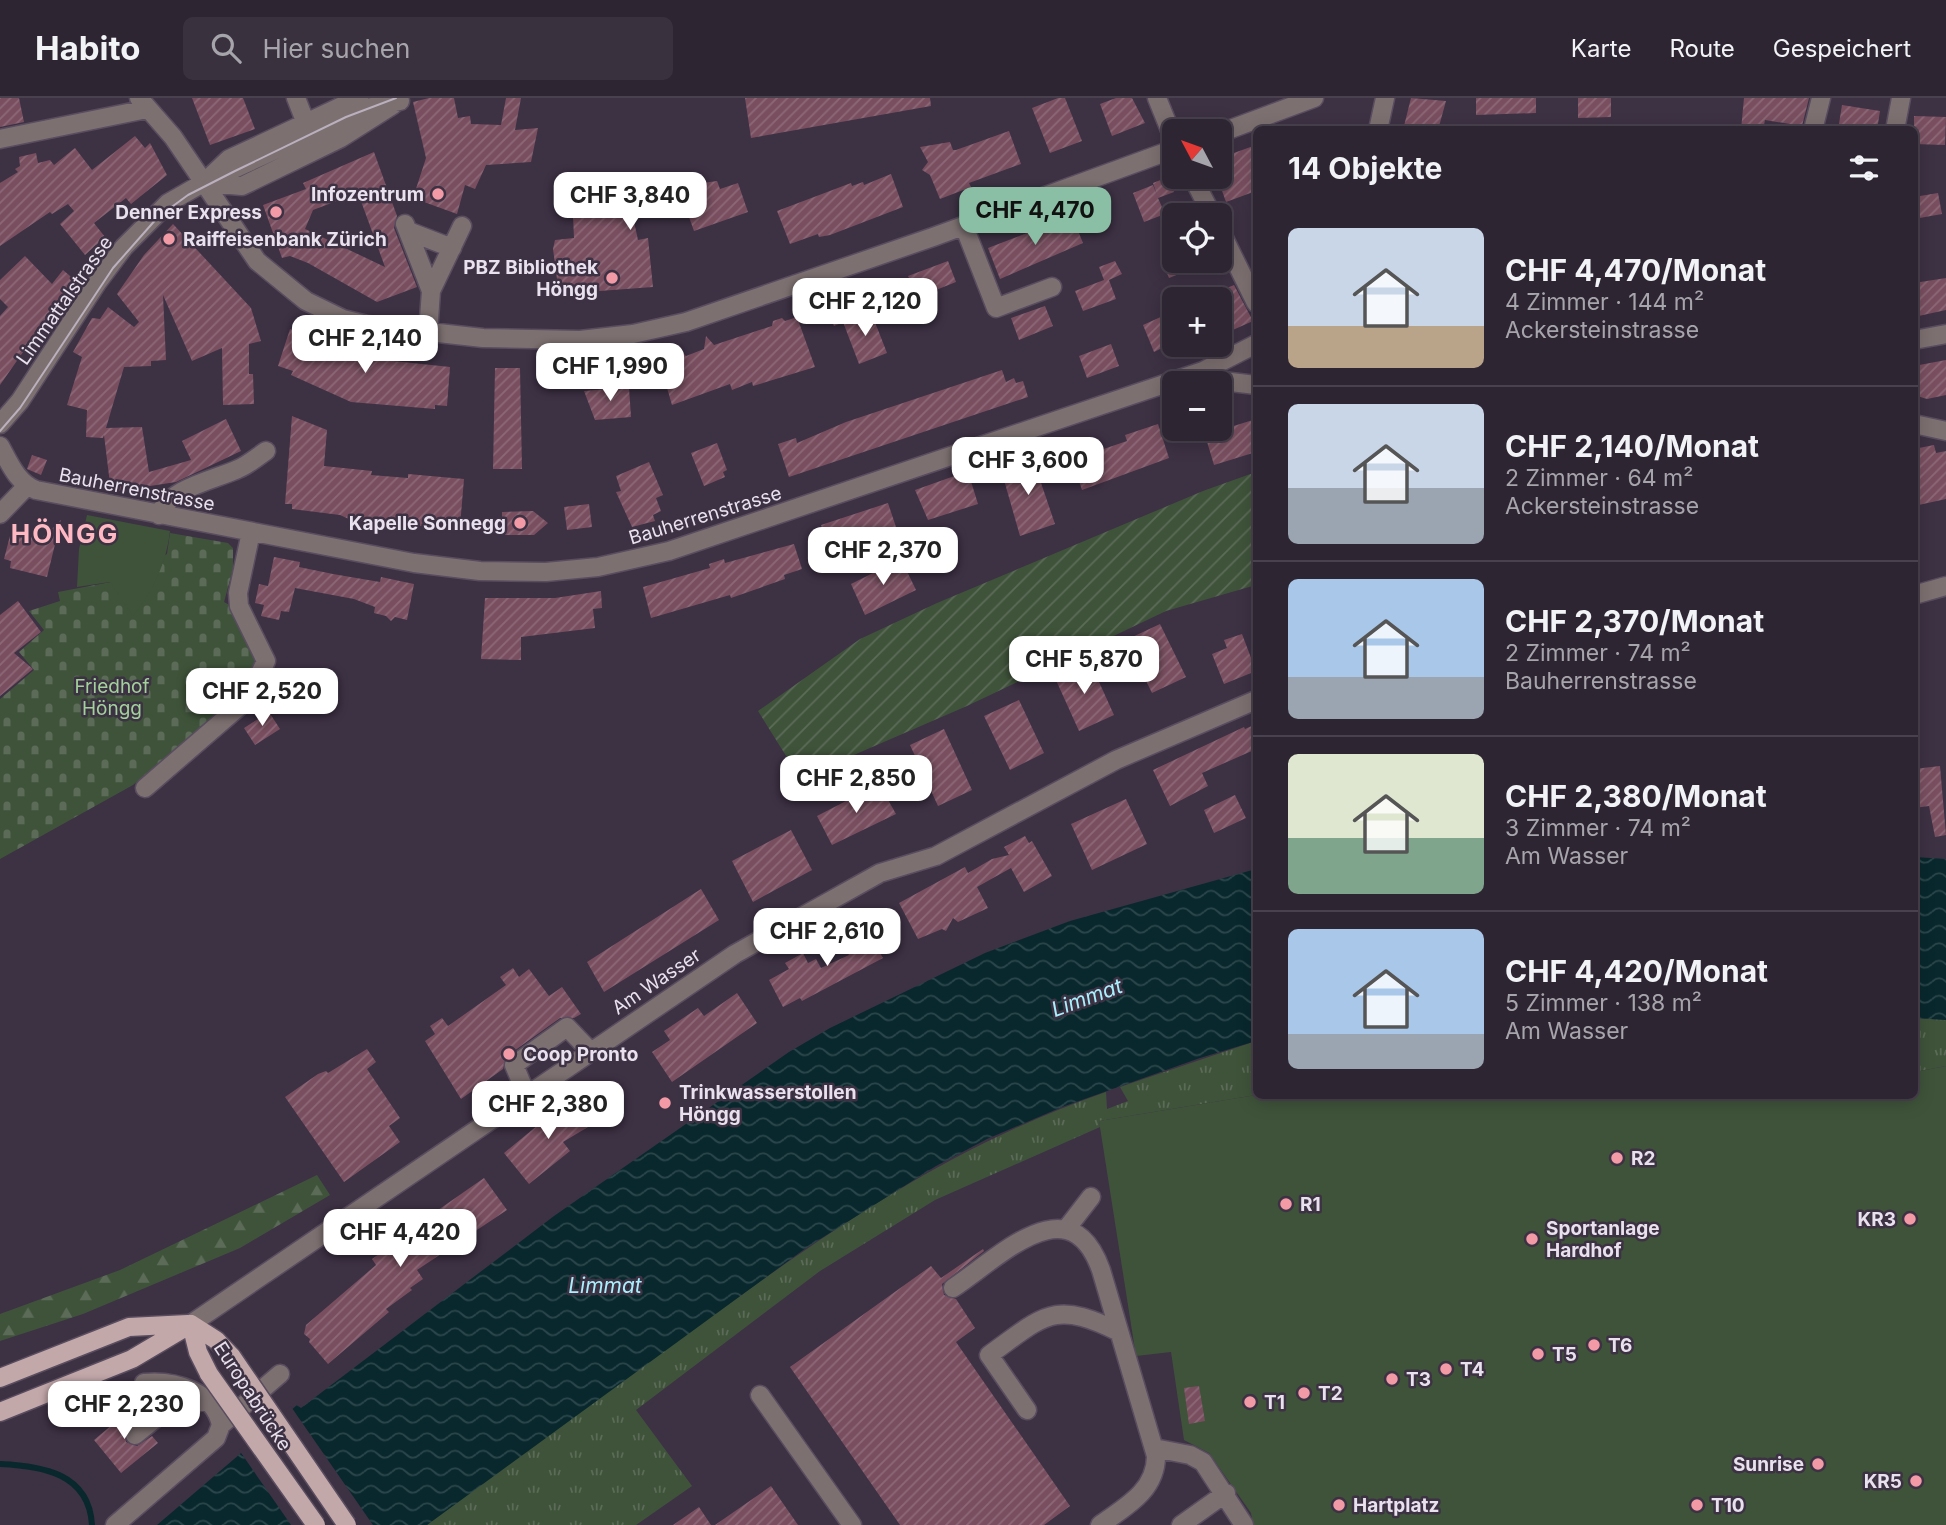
<!DOCTYPE html>
<html lang="de">
<head>
<meta charset="utf-8">
<style>
	body { margin:0; font-family:Inter,sans-serif; background:#3a313f; color:#f1f3f6; height:100vh; display:flex; flex-direction:column; font-size:26px; white-space:nowrap }
	* { box-sizing:border-box; margin:0 }
	p { font-size:23px; color:#a7a5ac }
	.icon { flex:none; width:38px; height:38px; fill:none; stroke:currentColor; stroke-width:2; stroke-linecap:round; stroke-linejoin:round }
	.map { position:relative; flex:1; overflow:hidden }
	.drawer { position:absolute; left:1253px; top:28px; width:665px; height:973px; display:flex; flex-direction:column; background:#2e2533; border-radius:10px; box-shadow:0 4px 18px #0003,0 0 0 2px #49424e }
	.drawer>* { flex:none }
	.needle { width:46px; rotate:311deg }
	.buttons { position:absolute; left:1162px; top:21px; display:grid; gap:14px }
	.buttons a { display:grid; place-items:center; width:70px; height:70px; border-radius:10px; background:#2e2533; box-shadow:0 4px 18px #0003,0 0 0 2px #49424e; font-size:35px }
	.price { position:absolute; translate:-50% -60px; padding:0 16px; border-radius:14px; background:#fff; color:#222; font-size:23px; line-height:46px; filter:drop-shadow(0 2px 4px #0008) }
	.price::after { content:''; position:absolute; left:50%; top:42px; width:21px; height:16px; margin-left:-10px; background:inherit; clip-path:polygon(0 0,100% 0,50% 100%) }
	.price.selected { background:#8abfa5; color:#111 }
	ul { padding:0; list-style:none }
	li { display:flex; align-items:center; gap:21px; height:175px; padding:0 35px }
	li+li { border-top:2px solid #49424e }
	li span { display:grid; place-items:center; flex:none; width:196px; height:140px; border-radius:10px; color:#555 }
	li>.icon { margin-inline-start:auto }
	span .icon { width:84px; height:84px; fill:#fffc; stroke-width:1 }
	li b { font-size:30px }
	h2 { display:flex; justify-content:space-between; align-items:center; height:84px; padding:0 35px; font-size:30px }
	header { display:flex; align-items:center; gap:42px; box-sizing:border-box; height:98px; padding:0 35px; background:#2e2533; border-bottom:2px solid #49424e }
	header strong { font-size:33px }
	nav { display:flex; gap:38px; margin-inline-start:auto; font-size:24px }
	.search { width:490px; height:63px; background:#3a313f; display:flex; align-items:center; gap:18px; box-sizing:border-box; padding:0 24px; border-radius:10px; color:#a7a5ac; font-size:26px }
	.map>svg:first-child { display:block }
</style>
</head>
<body>
<header>
<strong>Habito</strong>
<div class="search"><svg class="icon" aria-label="search" viewBox="0 0 24 24"><circle cx="10" cy="10" r="6"/><path d="M15 15l6 6"/></svg>Hier suchen</div>
<nav><a>Karte</a><a>Route</a><a>Gespeichert</a></nav>
</header>
<div class="map">
<svg width="1946" height="1427" viewBox="0 0 1946 1427">
	<defs>
		<pattern id="grass-tufts" width="24" height="20" patternUnits="userSpaceOnUse" patternTransform="scale(1.75)"><rect width="24" height="20" fill="#3f533a"/><path d="M3 7l-1-3M5 7V3M7 7l1-3M15 17l-1-3M17 17v-4M19 17l1-3" fill="none" stroke="#5b6b57"/></pattern>
		<pattern id="forest-firs" width="22" height="20" patternUnits="userSpaceOnUse" patternTransform="scale(1.75)"><rect width="22" height="20" fill="#3f533a"/><path d="M5 1l3.5 6h-7zM16 11l3.5 6h-7z" fill="#5b6b57"/></pattern>
		<pattern id="cemetery-stones" width="16" height="16" patternUnits="userSpaceOnUse" patternTransform="scale(1.75)"><rect width="16" height="16" fill="#3f533a"/><path d="M2 7V4a2 2 0 0 1 4 0v3zM10 15v-3a2 2 0 0 1 4 0v3z" fill="#5b6b57"/></pattern>
		<pattern id="garden-furrows" width="10" height="10" patternUnits="userSpaceOnUse" patternTransform="scale(1.75)"><rect width="10" height="10" fill="#3f533a"/><path d="M-1 1l2-2M0 10L10 0M9 11l2-2" fill="none" stroke="#5b6b57"/></pattern>
		<pattern id="water-waves" width="16" height="10" patternUnits="userSpaceOnUse" patternTransform="scale(1.75)"><rect width="16" height="10" fill="#08282d"/><path d="M0 5q4-4 8 0t8 0" fill="none" stroke="#2c474c"/></pattern>
		<pattern id="building-hatch" width="6" height="6" patternUnits="userSpaceOnUse" patternTransform="scale(1.75)"><rect width="6" height="6" fill="#794f60"/><path d="M-1 1l2-2M0 6l6-6M5 7l2-2" fill="none" stroke="#8c6877"/></pattern>
	</defs>
	<rect width="100%" height="100%" fill="#3d3144"/>
	<path fill="url(#grass-tufts)" d="M1914,920L1946,922V968L1915,974Z
		M1256,943V997L1099,1023L1100,1029L935,1102L820,1173L636,1312L692,1388L636,1427H427C512,1361 600,1299 687,1236C826,1136 942,1051 1106,994L1107,1011L1128,1003L1120,989Z"/>
	<path fill="url(#forest-firs)" d="M317,1077L330,1097L240,1150L83,1216L0,1243V1216L120,1172Z"/>
	<path fill="url(#cemetery-stones)" d="M170,435L228,445L233,450V471L224,504L233,509L256,562L245,586L229,606L133,687L0,761V601L34,572L19,554L44,532L29,513L60,503L58,494L111,484L167,456Z"/>
	<path fill="#3f533a" d="M87,417L170,433C166,467 153,492 133,518L110,484L77,489L79,451Z
		M1946,968V1427H1253L1251,1415L1209,1355L1184,1342L1171,1254L1136,1258L1099,1023L1256,997L1914,998L1915,974Z"/>
	<path fill="url(#garden-furrows)" d="M1256,374V487L1166,513L967,608L803,679L798,677L758,613L860,541L937,505L1203,393Z"/>
	<path fill="url(#water-waves)" d="M1915,759L1946,761V922L1915,920Z
		M1256,771V943L1200,960L1062,1009L987,1041L936,1068L806,1150L427,1427H157L297,1307L301,1310L554,1118L789,954L830,930L985,855L1070,823Z"/>
	<path fill="#3d3144" d="M291,1308L294,1313L373,1427H291L239,1352Z"/>
	<g fill="none" stroke-linecap="round" stroke-linejoin="round">
		<path stroke="#08282d" stroke-width="6" d="M0,1366C42,1368 89,1375 92,1427"/>
	</g>
	<path fill="url(#building-hatch)" fill-rule="evenodd" d="M0,0H19L24,24L0,29Z
		M192,0H243L255,31L210,47Z
		M429,0H454L458,20L470,18L471,26L501,27L506,0H521L515,32L538,30L531,64L486,67L475,91L465,87L457,116L413,100L426,60L413,4Z
		M745,0H930L931,8L751,40Z
		M1058,0H1065L1082,43L1050,55L1032,10Z
		M1116,0H1132L1145,25L1112,38L1100,6Z
		M1411,0L1446,3L1438,32H1403Z
		M1476,0H1536V15L1476,17Z
		M1578,0H1611V19L1578,20Z
		M1744,0H1809L1802,28L1765,22L1763,32H1741Z
		M1842,7L1880,13L1877,32H1838Z
		M1914,18L1946,19L1945,47L1914,46Z
		M1009,33L1021,66L969,85L971,89L940,101L930,77L922,72L928,64L920,49L950,44L953,52H956Z
		M135,38L145,50L150,45L167,77L131,106L126,100L94,125L105,139L85,157L60,126L74,113L68,106L52,116L50,114L0,148V85L18,74L15,71L20,68L19,59L36,55L38,65L50,62L54,67L75,50L92,72Z
		M1256,47V93L1226,104L1220,87V60Z
		M374,54L397,118L394,130L417,189L377,204L308,165L290,158L282,160L263,107L306,91L303,85ZM358,95L385,169L305,131L313,112Z
		M694,76L696,86L717,83L720,91L738,85L748,114L694,133L681,97L630,105L638,142L648,140L653,189L559,196L553,151L555,142L574,140L572,95L647,89L645,80Z
		M891,76L903,109L830,137L819,139L818,136L790,146L777,113L851,85L852,88L863,84L864,87Z
		M1168,79L1174,94L1158,100L1165,116L1144,124L1133,95L1153,87L1157,97L1153,85Z
		M1938,95L1942,116L1914,121V99Z
		M1072,118L1083,145L1000,181L988,150Z
		M173,126L251,210L261,243L249,246V276H253L254,306L223,307L222,250L192,263L163,197L166,262L151,263V268L124,269L106,330L142,329L149,374L191,362L182,343L226,321L241,353L176,384L111,394L104,337L103,340L86,339L87,312L67,307L82,259L73,254L92,220L100,221L108,209L134,229L139,224L117,196L144,157Z
		M25,158L52,186L63,172L76,183L66,195L73,201L48,232L42,227L0,287V218L8,209L0,201V182Z
		M948,163L956,184L936,192L937,196L910,206L902,185L910,182L908,178Z
		M1115,163L1122,176L1109,182L1116,201L1083,213L1075,193L1104,182L1099,169Z
		M1162,163H1211L1169,180Z
		M1946,180V212L1914,219V185Z
		M1234,187L1253,223L1226,235L1220,222V193Z
		M845,204L851,221L834,228L827,211Z
		M1045,208L1053,228L1019,242L1011,220Z
		M1174,213V244L1154,254L1143,227Z
		M871,214L887,255L859,266L843,224Z
		M797,219L815,269L753,288L752,284L732,292L730,286L672,307L660,266L682,254L686,258L704,251L706,238L714,247L772,228L773,223L782,220L785,223Z
		M290,231L356,259L450,269L447,308L435,307V311L351,304L291,277L293,273L278,268Z
		M1111,246L1119,268L1087,280L1079,258Z
		M1946,262V297L1927,301L1914,297V268Z
		M495,270H520L522,371H493Z
		M1002,272L1006,284L1014,280L1016,285L1023,283L1028,299L789,379L778,346L796,340L797,345L846,324Z
		M629,289L631,319L595,322L584,293Z
		M292,318L327,332L324,368L372,373L371,377L408,380V376L464,381L460,428L455,427V431L411,427V431L396,430L384,424L353,423L340,417L292,411V406H285Z
		M1256,321V354L1214,367L1205,337Z
		M1158,326L1169,360L1082,392L1067,347L1081,342L1086,357L1127,343L1125,337Z
		M717,345L727,372L723,374L725,379L704,388L691,355Z
		M1934,347L1936,355L1946,353V401L1914,408V351Z
		M32,357L47,362L41,377L27,371Z
		M1036,357L1042,374L1038,376L1055,426L1020,438L1002,375Z
		M649,364L663,397L656,400L661,413L653,417L655,423L632,429L616,394L621,393L616,378Z
		M960,376L961,380L969,377L978,406L928,422L915,392Z
		M888,405L897,432L888,435L891,441L832,461L821,427Z
		M589,406L592,429L567,432L564,409Z
		M533,413L548,425L534,437H502V414Z
		M61,422L47,479L10,470L11,463L4,461L11,434L41,441Z
		M794,446L802,471L784,477L785,481L731,500L730,497L651,520L643,489L710,470L709,466L724,461L725,465Z
		M274,459L300,464L299,469L333,476L380,484L381,479L414,486L407,522L395,519L391,523L386,518L374,515L375,509L354,501L295,490L289,514L281,513L279,522L261,518L264,507L255,505L259,486L268,488Z
		M901,461L916,492L865,517L851,486Z
		M601,493L602,510L593,511L595,530L521,539V562L481,561L485,500H555Z
		M18,503L41,534L14,555L33,571L0,598V517Z
		M1160,526L1186,579L1152,595L1126,542Z
		M1242,536L1256,573L1224,586L1212,556L1227,550L1224,542Z
		M1090,564L1114,617L1079,633L1055,580Z
		M1019,602L1044,655L1010,672L984,618Z
		M269,614L280,631L255,647L244,630Z
		M1256,626V644L1252,646L1254,652L1202,675L1208,688L1170,708L1153,672L1244,629L1245,631Z
		M944,631L972,692L938,708L910,647Z
		M1940,668L1946,737L1935,739L1929,708L1914,710V671Z
		M879,686L896,716L832,747L817,718Z
		M1235,697L1246,720L1214,735L1204,712Z
		M1126,701L1147,746L1092,772L1071,726Z
		M791,732L812,772L753,804L732,763Z
		M1025,738L1029,745L1032,743L1052,778L1024,794L1011,770L977,789L988,810L958,824L953,820L946,833L942,831L918,841L899,805L965,769L968,775L992,761L1009,757L1004,749Z
		M701,791L719,822L604,894L587,864Z
		M876,827L885,844L879,853L883,860L802,903L800,900L783,909L769,882L789,871L785,865L803,855L808,865L816,861L821,870L849,857L842,845Z
		M513,870L519,879L529,871L549,898L562,889L581,916L574,920H560L507,958L503,971L461,1001L425,943L435,936L430,928L442,920L448,928L506,887L500,879Z
		M737,895L757,925L672,984L652,954L670,942L664,933L698,910L704,918Z
		M367,951L376,964L367,971L400,1020L389,1028L400,1044L344,1084L285,999L318,976L326,973L328,975Z
		M578,999L593,1026L563,1044L570,1053L529,1086L504,1055L555,1013Z
		M484,1080L507,1112L417,1172L423,1181L410,1190L412,1192L386,1211L389,1214L328,1266L309,1244L310,1241L304,1236L306,1227L376,1167L372,1161L397,1143L392,1136L424,1114L428,1119Z
		M983,1151L984,1153L942,1186L944,1197L956,1201L975,1230L956,1244L1070,1408L1044,1427H900L790,1269L931,1168L941,1180Z
		M1199,1288L1205,1323L1189,1326L1184,1290Z
		M138,1305L145,1314L125,1332L126,1344L137,1348L152,1338L158,1345L121,1375L94,1342Z
		M771,1388L798,1427H715Z
		M699,1409L711,1427H673Z"/>
	<g fill="none" stroke-linecap="round" stroke-linejoin="round">
		<defs>
			<path id="minor" d="M139,0L173,39L257,163L306,203L343,221L367,227L483,240L580,242L633,236L686,224L933,139L1174,51
				M296,0L305,23
				M1157,0L1174,42
				M1378,32L1385,0
				M1813,32L1821,0
				M1895,32L1901,0
				M1220,35L1314,0
				M0,41L147,11
				M211,78L229,61L359,0
				M1194,82L1212,117
				M207,85L242,88L341,40L393,7
				M405,126L431,193L428,235
				M964,128L996,210L1052,189
				M1220,132L1256,205
				M408,133L452,150
				M431,193L462,128
				M1914,242L1946,236
				M1203,273L1222,283L1256,287
				M0,326L20,303L97,185L124,149L168,105L203,85L367,10L400,3
				M1914,326L1946,333
				M0,348C9,364 17,385 36,392L414,465L480,473L546,474L598,469L669,453L1203,273L1256,246
				M0,416L26,389
				M159,417C169,390 214,382 238,371C248,367 257,359 266,353
				M1914,497L1946,488
				M145,690L248,601L266,563L239,508L238,495L251,434
				M527,998L514,967L567,929L590,953
				M1067,1130L1091,1099
				M953,1190C1000,1159 1070,1085 1101,1172L1156,1358C1156,1393 1125,1409 1100,1427
				M191,1226L735,856L880,775L936,758L1116,662L1256,602
				M144,1285C174,1282 214,1293 221,1327
				M760,1297L852,1427
				M1027,1312L989,1257C1044,1218 1053,1201 1119,1234
				M135,1337L162,1315L206,1302
				M1154,1350L1190,1357L1203,1364L1244,1427
				M115,1427L216,1340L221,1327L280,1276
				M1181,1427L1226,1395"/>
			<path id="major" d="M191,1226L216,1242L232,1259
				M191,1226L198,1254L209,1276
				M0,1280L129,1229L188,1226
				M0,1314L132,1261L191,1226"/>
		</defs>
		<use href="#minor" stroke="#594d5f" stroke-width="21"/>
		<use href="#major" stroke="#594d5f" stroke-width="21"/>
		<use href="#minor" stroke="#7d7071" stroke-width="18"/>
		<use href="#major" stroke="#c3a8aa" stroke-width="18"/>
		<path stroke="#bab0be" stroke-width="2" d="M0,333L20,310L113,170L158,119L188,97L235,73L346,19L396,0"/>
		<defs>
			<path id="major-bridge" d="M232,1259L347,1427
				M209,1276L316,1427"/>
		</defs>
		<use href="#major-bridge" stroke="#594d5f" stroke-width="21" stroke-linecap="butt"/>
		<use href="#major-bridge" stroke="#c3a8aa" stroke-width="18"/>
	</g>
	<g fill="#f39aa7" stroke="#3d3144" stroke-width="2.5">
		<circle cx="438" cy="96" r="7"/>
		<circle cx="276" cy="114" r="7"/>
		<circle cx="169" cy="141" r="7"/>
		<circle cx="612" cy="180" r="7"/>
		<circle cx="520" cy="425" r="7"/>
		<circle cx="509" cy="956" r="7"/>
		<circle cx="665" cy="1005" r="7"/>
		<circle cx="1617" cy="1060" r="7"/>
		<circle cx="1286" cy="1106" r="7"/>
		<circle cx="1910" cy="1121" r="7"/>
		<circle cx="1532" cy="1141" r="7"/>
		<circle cx="1594" cy="1247" r="7"/>
		<circle cx="1538" cy="1256" r="7"/>
		<circle cx="1446" cy="1271" r="7"/>
		<circle cx="1392" cy="1281" r="7"/>
		<circle cx="1304" cy="1295" r="7"/>
		<circle cx="1250" cy="1304" r="7"/>
		<circle cx="1818" cy="1366" r="7"/>
		<circle cx="1916" cy="1383" r="7"/>
		<circle cx="1339" cy="1407" r="7"/>
		<circle cx="1697" cy="1407" r="7"/>
	</g>
	<g text-anchor="middle" stroke-width="5" stroke-linejoin="round" paint-order="stroke">
		<g font-size="19" font-weight="bold" fill="#e9e1ed" stroke="#3d3144" text-anchor="start">
			<text x="424" y="103" text-anchor="end">Infozentrum</text>
			<text x="262" y="121" text-anchor="end">Denner Express</text>
			<text x="183" y="148">Raiffeisenbank Zürich</text>
			<text x="598" y="176" text-anchor="end">PBZ Bibliothek<tspan x="598" dy="22">Höngg</tspan></text>
			<text x="506" y="432" text-anchor="end">Kapelle Sonnegg</text>
			<text x="523" y="963">Coop Pronto</text>
			<text x="679" y="1001">Trinkwasserstollen<tspan x="679" dy="22">Höngg</tspan></text>
			<text x="1631" y="1067">R2</text>
			<text x="1300" y="1113">R1</text>
			<text x="1896" y="1128" text-anchor="end">KR3</text>
			<text x="1546" y="1137">Sportanlage<tspan x="1546" dy="22">Hardhof</tspan></text>
			<text x="1608" y="1254">T6</text>
			<text x="1552" y="1263">T5</text>
			<text x="1460" y="1278">T4</text>
			<text x="1406" y="1288">T3</text>
			<text x="1318" y="1302">T2</text>
			<text x="1264" y="1311">T1</text>
			<text x="1804" y="1373" text-anchor="end">Sunrise</text>
			<text x="1902" y="1390" text-anchor="end">KR5</text>
			<text x="1353" y="1414">Hartplatz</text>
			<text x="1711" y="1414">T10</text>
		</g>
		<g font-size="19" fill="#e9e1ed" stroke="#3d3144">
			<text transform="translate(64 202) rotate(-55)" y="7">Limmattalstrasse</text>
			<text transform="translate(137 391) rotate(11)" y="7">Bauherrenstrasse</text>
			<text transform="translate(705 417) rotate(-17)" y="7">Bauherrenstrasse</text>
			<text transform="translate(656 883) rotate(-34)" y="7">Am Wasser</text>
			<text transform="translate(253 1298) rotate(57)" y="7">Europabrücke</text>
		</g>
		<g font-size="19" fill="#a2d199" stroke="#3d3144">
			<text x="112" y="595">Friedhof<tspan x="112" dy="22">Höngg</tspan></text>
		</g>
		<g font-size="21" font-style="italic" fill="#a9f0fd" stroke="#3d3144">
			<text transform="translate(1087 900) rotate(-20)" y="7">Limmat</text>
			<text x="605" y="1195">Limmat</text>
		</g>
		<g font-size="26" font-weight="bold" letter-spacing="2" fill="#feb9c2" stroke="#3d3144">
			<text x="65" y="445">HÖNGG</text>
		</g>
	</g>
</svg>
<div class="buttons">
<a><svg class="needle" viewBox="-14 -14 28 28"><path d="M0-13l5 13h-10z" fill="#e53935"/><path d="M0 13l5-13h-10z" fill="#a7a5ac"/></svg></a>
<a><svg class="icon" aria-label="locate" viewBox="0 0 24 24"><circle cx="12" cy="12" r="6"/><path d="M12 2v4M12 18v4M2 12h4M18 12h4"/></svg></a>
<a>+</a>
<a>−</a>
</div>
<b class="price" style="left:630px;top:134px">CHF 3,840</b>
<b class="price selected" style="left:1035px;top:149px">CHF 4,470</b>
<b class="price" style="left:865px;top:240px">CHF 2,120</b>
<b class="price" style="left:365px;top:277px">CHF 2,140</b>
<b class="price" style="left:610px;top:305px">CHF 1,990</b>
<b class="price" style="left:1028px;top:399px">CHF 3,600</b>
<b class="price" style="left:883px;top:489px">CHF 2,370</b>
<b class="price" style="left:1084px;top:598px">CHF 5,870</b>
<b class="price" style="left:262px;top:630px">CHF 2,520</b>
<b class="price" style="left:856px;top:717px">CHF 2,850</b>
<b class="price" style="left:827px;top:870px">CHF 2,610</b>
<b class="price" style="left:548px;top:1043px">CHF 2,380</b>
<b class="price" style="left:400px;top:1171px">CHF 4,420</b>
<b class="price" style="left:124px;top:1343px">CHF 2,230</b>
<section class="drawer">
<h2>14 Objekte<svg class="icon" aria-label="filters" viewBox="0 0 24 24"><path d="M4 7h16M4 17h16"/><circle cx="9" cy="7" r="2"/><circle cx="15" cy="17" r="2"/></svg></h2>
<ul>
<li><span style="background:linear-gradient(#c9d6e8 70%,#b9a48a 0)"><svg class="icon" aria-label="home" viewBox="0 0 24 24"><path d="M3 11l9-7 9 7M6 9v11h12V9"/></svg></span><div><b>CHF 4,470/Monat</b><p>4 Zimmer · 144 m²</p><p>Ackersteinstrasse</p></div></li>
<li><span style="background:linear-gradient(#c9d6e8 60%,#9aa5b1 0)"><svg class="icon" aria-label="home" viewBox="0 0 24 24"><path d="M3 11l9-7 9 7M6 9v11h12V9"/></svg></span><div><b>CHF 2,140/Monat</b><p>2 Zimmer · 64 m²</p><p>Ackersteinstrasse</p></div></li>
<li><span style="background:linear-gradient(#a9c7e8 70%,#9aa5b1 0)"><svg class="icon" aria-label="home" viewBox="0 0 24 24"><path d="M3 11l9-7 9 7M6 9v11h12V9"/></svg></span><div><b>CHF 2,370/Monat</b><p>2 Zimmer · 74 m²</p><p>Bauherrenstrasse</p></div></li>
<li><span style="background:linear-gradient(#dfe7d0 60%,#7fa58c 0)"><svg class="icon" aria-label="home" viewBox="0 0 24 24"><path d="M3 11l9-7 9 7M6 9v11h12V9"/></svg></span><div><b>CHF 2,380/Monat</b><p>3 Zimmer · 74 m²</p><p>Am Wasser</p></div></li>
<li><span style="background:linear-gradient(#a9c7e8 75%,#9aa5b1 0)"><svg class="icon" aria-label="home" viewBox="0 0 24 24"><path d="M3 11l9-7 9 7M6 9v11h12V9"/></svg></span><div><b>CHF 4,420/Monat</b><p>5 Zimmer · 138 m²</p><p>Am Wasser</p></div></li>
</ul>
</section>
</div>
</body>
</html>
